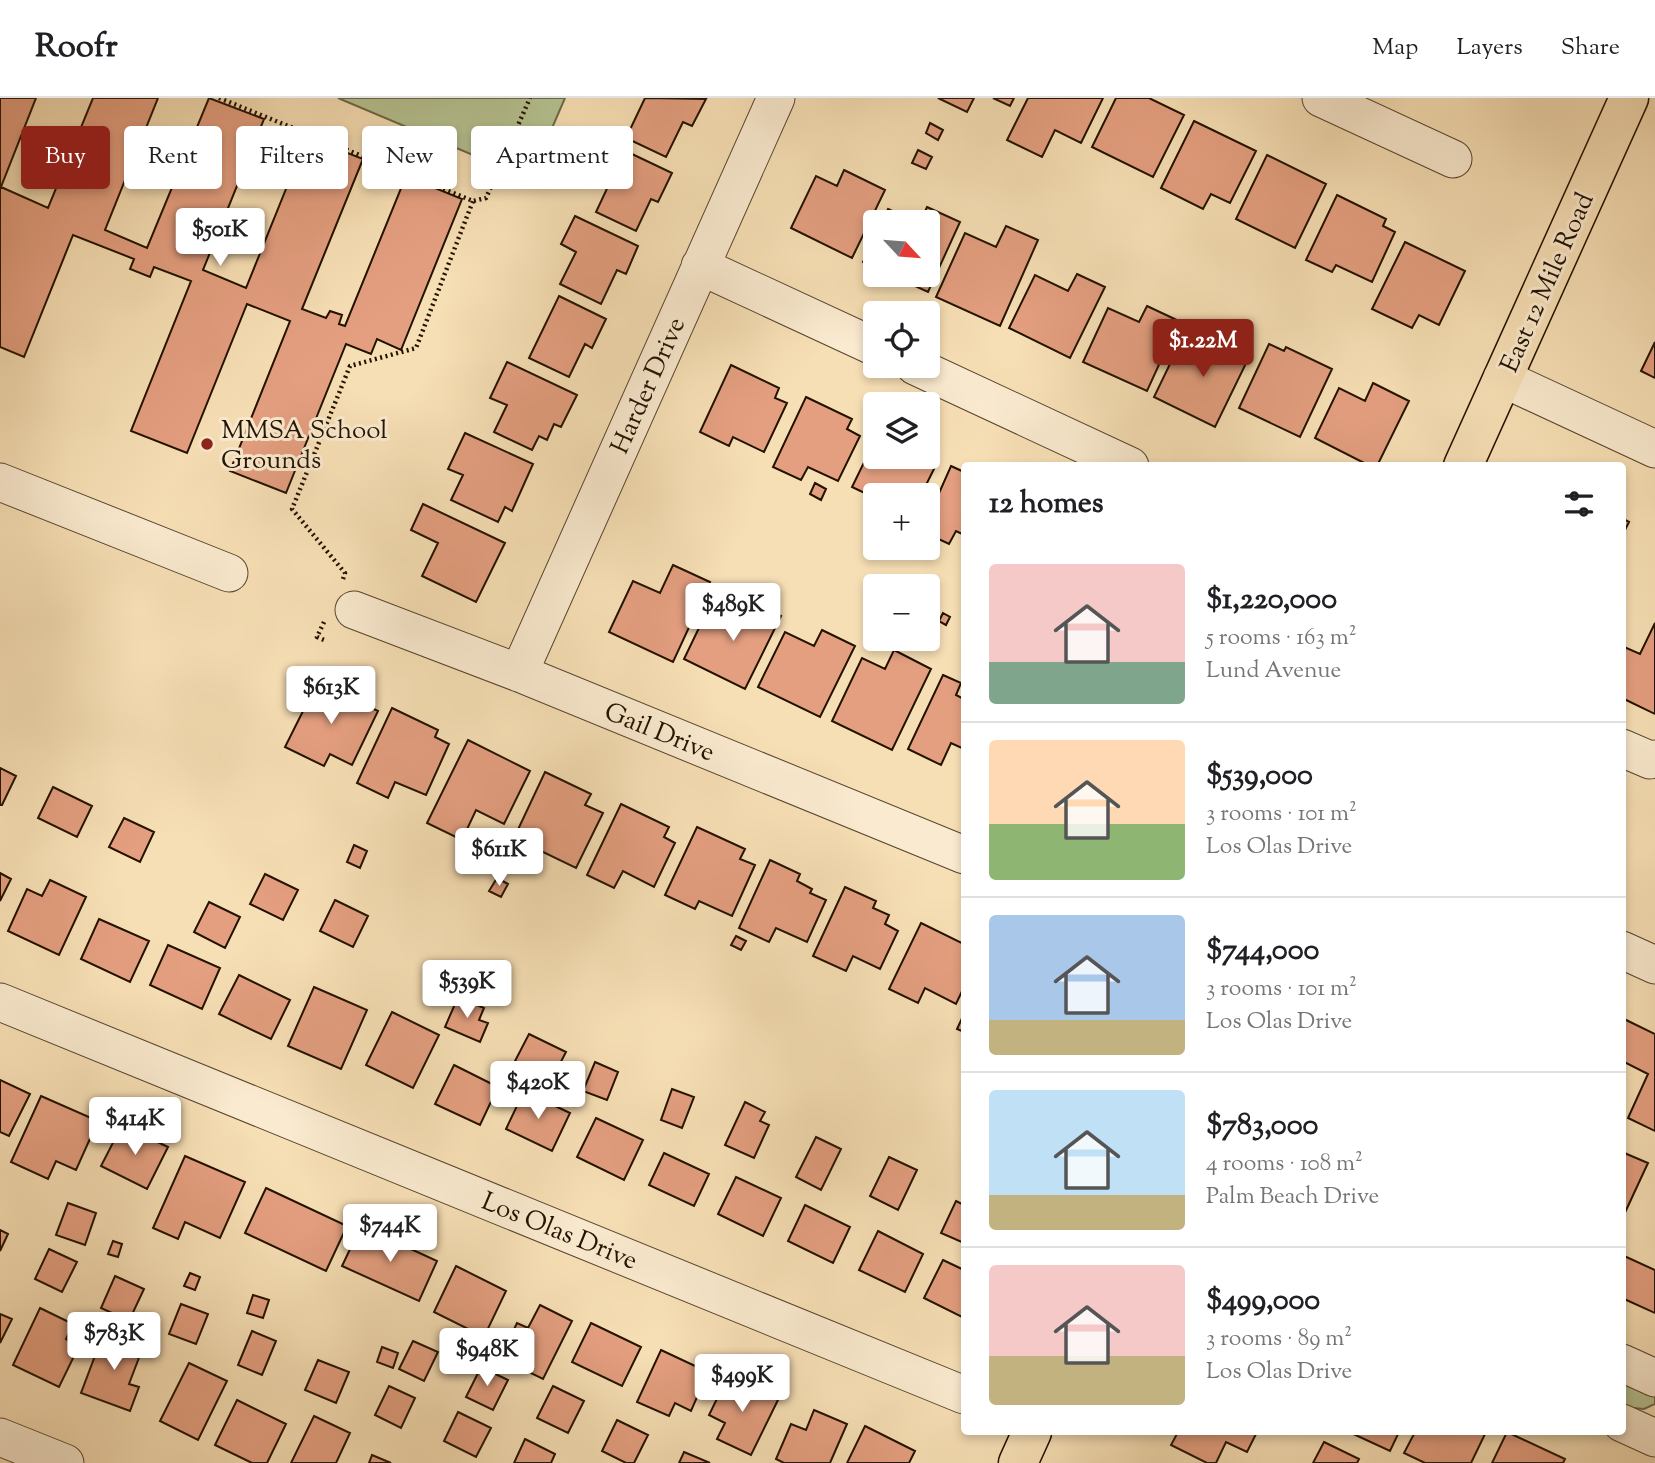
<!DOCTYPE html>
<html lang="en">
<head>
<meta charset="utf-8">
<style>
	body { margin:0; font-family:"Sorts Mill Goudy",serif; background:#f6f6f6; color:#202124; height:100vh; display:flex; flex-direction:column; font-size:26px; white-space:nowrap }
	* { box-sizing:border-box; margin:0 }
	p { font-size:23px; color:#757577 }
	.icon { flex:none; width:38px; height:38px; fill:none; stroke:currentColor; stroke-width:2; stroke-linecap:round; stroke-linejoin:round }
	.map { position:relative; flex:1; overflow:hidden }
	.drawer { position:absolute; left:961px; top:364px; width:665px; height:973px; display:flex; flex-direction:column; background:#fff; border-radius:7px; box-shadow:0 4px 10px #0003 }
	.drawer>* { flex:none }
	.hud { position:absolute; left:21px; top:28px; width:665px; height:63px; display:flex; gap:14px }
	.needle { width:46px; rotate:116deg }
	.fabs { position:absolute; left:863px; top:112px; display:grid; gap:14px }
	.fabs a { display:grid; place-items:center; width:77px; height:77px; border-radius:7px; background:#fff; box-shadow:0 4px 10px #0003; font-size:35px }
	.price { position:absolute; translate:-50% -60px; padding:0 16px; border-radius:7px; background:#fff; color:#222; font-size:23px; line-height:46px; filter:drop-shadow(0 2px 4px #0008) }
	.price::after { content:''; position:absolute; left:50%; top:42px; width:21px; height:16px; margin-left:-10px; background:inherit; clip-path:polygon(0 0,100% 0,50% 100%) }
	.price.active { background:#8f2418; color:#fff }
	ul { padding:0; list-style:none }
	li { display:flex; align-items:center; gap:21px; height:175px; padding:0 28px }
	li+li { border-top:2px solid #e0e0e0 }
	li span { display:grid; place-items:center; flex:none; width:196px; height:140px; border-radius:7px; color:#555 }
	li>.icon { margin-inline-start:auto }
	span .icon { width:84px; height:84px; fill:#fffc; stroke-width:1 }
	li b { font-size:30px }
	h2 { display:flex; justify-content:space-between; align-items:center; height:84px; padding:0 28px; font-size:30px }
	.chip { padding:0 24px; border-radius:7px; background:#fff; box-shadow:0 4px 10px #0003; font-size:24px; line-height:63px }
	.chip.active { background:#8f2418; color:#fff }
	header { display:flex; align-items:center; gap:42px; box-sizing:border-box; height:98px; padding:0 35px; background:#fff; border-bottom:2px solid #e0e0e0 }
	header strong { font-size:33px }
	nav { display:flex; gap:38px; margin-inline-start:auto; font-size:24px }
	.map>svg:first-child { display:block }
</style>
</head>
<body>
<header>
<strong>Roofr</strong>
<nav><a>Map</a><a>Layers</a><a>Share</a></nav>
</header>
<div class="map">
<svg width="1655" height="1365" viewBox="0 0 1655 1365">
	<rect width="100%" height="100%" fill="#f7dfb5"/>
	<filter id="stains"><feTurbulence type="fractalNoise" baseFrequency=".00286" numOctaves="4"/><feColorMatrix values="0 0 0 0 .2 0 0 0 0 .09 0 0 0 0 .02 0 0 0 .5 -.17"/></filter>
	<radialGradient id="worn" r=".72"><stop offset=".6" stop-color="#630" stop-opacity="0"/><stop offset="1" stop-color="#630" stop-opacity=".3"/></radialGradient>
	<path fill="#b6c392" stroke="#6c6a49" stroke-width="2" d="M338,0H565L530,81Z
		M1622,1281L1655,1296V1306L1644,1311L1622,1309Z"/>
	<path fill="#e49f80" stroke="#221200" stroke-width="2" d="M0,0H36L1,89L48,110L93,0H158L105,132L147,150L209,0L264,21L203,172L246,190L307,39L363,61L302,211L326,220L330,213L342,217L339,226L345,228L406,78L462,101L401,252L377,241L371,256L346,246L286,395L230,373L290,223L247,206L187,355L131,333L191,183L154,169L150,179L130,171L134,161L73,137L24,259L0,249Z
		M645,0L706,1L692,28L683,24L666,59L626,40Z
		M938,0H974L967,14Z
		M993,0H1014L1010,8Z
		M1028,0H1103L1081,45L1055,32L1042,59L1007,42Z
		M1116,0H1149L1184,17L1153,79L1092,49Z
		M1194,23L1256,53L1230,105L1211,96L1203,111L1161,90Z
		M930,25L943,32L938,42L926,35Z
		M611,46L672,75L658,104L651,101L636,133L596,114L612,80L598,73Z
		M918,52L932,59L926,71L912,65Z
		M1267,57L1326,86L1295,150L1236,121Z
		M844,72L885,92L852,160L791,130L816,78L837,88Z
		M1337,97L1386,121L1383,128L1395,134L1372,184L1336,167L1332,174L1306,162Z
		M927,109L960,124L928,194L891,177H928V124H920Z
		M888,111L916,124H882Z
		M575,118L638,148L626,176L617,172L601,206L560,186L576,154L561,146Z
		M1006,128L1038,142L1000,228L936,199L965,135L996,149Z
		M875,139V169L863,164Z
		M1405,144L1465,173L1439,227L1419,217L1412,230L1372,211Z
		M1077,176L1105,189L1070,260L1009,230L1035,177L1068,193Z
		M559,198L606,221L592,250L585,246L569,279L529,260Z
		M1147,208L1179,223L1147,293L1083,264L1108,210L1139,224Z
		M1220,237L1252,253L1215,329L1154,299L1182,241L1211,256Z
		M1655,244V280L1641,273Z
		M1269,246L1284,253L1286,249L1332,271L1300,339L1239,310Z
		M507,264L577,297L561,329L554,326L547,342L539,338L532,352L494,334L507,307L490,300Z
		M731,267L779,290L775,300L787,305L764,354L733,339L729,348L700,334Z
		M1373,285L1409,303L1377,368H1370L1315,340L1339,290L1365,303Z
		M806,299L852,321L847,331L860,338L838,383L808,369L801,382L773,369Z
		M465,335L533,366L512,413L505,409L498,424L451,402L463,377L448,371Z
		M875,342V359H919L936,367L921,397H875V413L866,409L871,398L852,389Z
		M951,368L964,374V437L956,433L949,446L928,436V420Z
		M815,385L826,391L821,402L810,396Z
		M423,406L505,445L476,504L422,478L438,445L411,432Z
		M1622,420L1629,424L1622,438Z
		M673,467L710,484L673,564L609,534L633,483L660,495Z
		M750,503L781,518L745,591L684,561L708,511L739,525Z
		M943,515L950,519L946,527L939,523Z
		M1655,525V616L1622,600V548L1640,556Z
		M822,532L855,548L820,619L758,589L785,534L814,548Z
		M894,552L931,571L892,652L832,623L862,560L885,571Z
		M943,577L961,585L956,597L964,601V651L951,645L941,667L908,651Z
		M318,583L378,613L352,667L330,656L324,668L285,649Z
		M392,610L438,632L435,639L449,646L426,697L395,684L388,700L357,685Z
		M468,642L530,673L504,726L476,712L462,742L427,725Z
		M0,670L16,678L2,707H0Z
		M545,674L591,696L585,707L603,715L576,770L514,740Z
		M53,689L92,708L77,739L38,720Z
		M621,706L669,729L664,739L675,745L654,789L623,773L614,790L587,777Z
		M124,720L154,734L140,764L109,749Z
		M697,729L745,751L740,761L755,767L732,818L699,803L695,811L665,797Z
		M354,747L367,753L360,770L347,764Z
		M476,747L490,753L483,768L469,762Z
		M770,762L800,776L797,783L812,791L810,795L826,802L807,844L776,830L769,844L739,830Z
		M0,775L11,781L0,803Z
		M265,776L298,792L283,822L250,806Z
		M497,780L508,786L501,799L489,793Z
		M50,782L86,799L59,857L8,833L27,791L42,798Z
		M845,789L876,803L873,810L889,817L885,826L898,833L880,871L853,858L846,873L813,858Z
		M335,802L368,818L353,849L320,833Z
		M209,804L240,819L225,850L194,834Z
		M99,821L149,843L130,884L81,861Z
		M921,825L964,846V889L956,906L925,890L918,905L889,891Z
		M736,838L746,843L741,852L731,847Z
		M168,847L220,870L202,911L150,887Z
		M239,877L290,902L271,941L219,916Z
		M314,889L367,912L341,971L288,948Z
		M458,899L484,910L479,922L488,925L480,944L445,929Z
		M392,914L439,937L413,990L366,967Z
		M964,916V934L957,931Z
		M1622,920L1655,936V1033L1628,1020L1648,976L1622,963Z
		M529,936L566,954L552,981L515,963Z
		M595,964L618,974L607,1002L583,993Z
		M454,967L498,989L480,1027L435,1006Z
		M0,982L30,996L9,1038L0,1034Z
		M672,991L694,999L682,1030L661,1022Z
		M524,993L570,1015L552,1053L506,1031Z
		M41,998L98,1023L76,1072L56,1063L48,1081L11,1064Z
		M745,1004L765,1014L760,1023L769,1027L754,1060L725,1047Z
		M596,1020L643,1042L624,1082L577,1059Z
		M122,1027L168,1049L147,1091L101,1068Z
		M816,1039L841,1051L821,1092L796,1079Z
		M1622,1054L1648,1065L1622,1121Z
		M664,1055L709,1076L694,1108L649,1087Z
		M185,1058L245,1084L220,1140L185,1124L178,1141L153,1130Z
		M889,1059L917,1072L898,1112L870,1098Z
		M736,1079L781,1100L763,1138L718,1116Z
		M266,1090L347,1128L326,1173L245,1135Z
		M956,1103L964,1107V1145L941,1135Z
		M68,1105L96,1115L85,1147L56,1137Z
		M805,1107L850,1129L833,1165L788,1143Z
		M361,1128L437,1163L419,1203L342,1168Z
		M0,1132L8,1136L0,1153Z
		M878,1133L923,1156L905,1194L859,1172Z
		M113,1143L122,1146L118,1159L108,1156Z
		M49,1151L77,1164L62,1194L35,1181Z
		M1622,1157L1655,1172V1215L1622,1200Z
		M943,1162L964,1172V1220L924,1200Z
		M456,1168L506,1193L484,1239L434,1214Z
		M190,1175L200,1179L195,1192L184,1188Z
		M115,1178L144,1191L129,1223L101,1210Z
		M253,1197L269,1202L263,1220L247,1215Z
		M181,1206L208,1216L196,1246L169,1236Z
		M540,1207L572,1223L543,1281L500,1260L517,1225L528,1230Z
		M40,1210L73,1226L66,1241L79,1248L59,1289L13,1267Z
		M0,1216L12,1221L0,1245Z
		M591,1225L641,1249L622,1288L572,1264Z
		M252,1233L276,1243L262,1277L238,1267Z
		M104,1234L143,1249L129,1286L139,1289L130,1313L81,1295Z
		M413,1243L438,1254L424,1283L399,1271Z
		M382,1249L398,1255L393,1270L377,1264Z
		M661,1252L708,1274L691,1313L675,1305L669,1318L637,1304Z
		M318,1262L349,1274L336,1305L305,1292Z
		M189,1265L227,1283L198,1342L160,1323Z
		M481,1269L508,1282L493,1312L466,1299Z
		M728,1278L778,1302L751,1357L717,1341L725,1325L709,1317Z
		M389,1288L415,1300L401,1330L375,1317Z
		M553,1288L584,1303L568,1335L537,1320Z
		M237,1302L286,1326L267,1365H252L215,1347Z
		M814,1312L847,1326L830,1365H784L776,1361L791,1326L806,1332Z
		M458,1314L491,1330L476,1359L444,1343Z
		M314,1318L350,1335L336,1365H291Z
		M617,1322L648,1337L634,1365H626L602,1353Z
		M865,1328L915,1353L909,1365H847Z
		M1178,1334H1257L1247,1354L1226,1344L1216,1365H1207L1171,1347Z
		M1349,1334H1399L1390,1353Z
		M1415,1334H1486L1471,1365H1425L1404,1355Z
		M1507,1334L1565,1361L1563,1365H1492Z
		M525,1341L555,1356L551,1365H514Z
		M1324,1344L1359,1361L1357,1365H1313Z
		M684,1354L710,1365H679Z
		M372,1357L391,1365H369Z"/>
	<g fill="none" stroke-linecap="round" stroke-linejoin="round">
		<defs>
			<path id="minor" d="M1321,0L1453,61
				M700,168L875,249
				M915,268L1130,368
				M1502,280L1655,351
				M0,384L229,475
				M354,512L519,575L964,757
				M519,575L776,0
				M1622,650L1650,662L1655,661
				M1622,852L1655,867
				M0,904L964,1297
				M1622,1265L1655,1280
				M1622,1325L1655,1340
				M0,1339L65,1365"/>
			<path id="major" d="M1463,368L1629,0
				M1018,1365L1032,1334"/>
		</defs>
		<use href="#minor" stroke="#57452d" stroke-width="39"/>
		<use href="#major" stroke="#221200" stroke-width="41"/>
		<path stroke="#221200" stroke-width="4.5" stroke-dasharray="2 3.5" stroke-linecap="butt" d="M219,0L473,103L486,100L530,0
			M343,481L345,475L292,411L350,268L416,250L473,103
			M324,524L317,539L324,542"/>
		<use href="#minor" stroke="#faeacf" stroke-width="37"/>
		<use href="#major" stroke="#f7dfb5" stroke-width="38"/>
	</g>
	<circle fill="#8f2418" stroke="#faeacf" stroke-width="2.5" cx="207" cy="346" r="7"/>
	<g text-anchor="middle" stroke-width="6" stroke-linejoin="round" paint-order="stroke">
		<g font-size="26" fill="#221200" stroke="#faeacf">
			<text transform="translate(1546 184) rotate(-66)" y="9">East 12 Mile Road</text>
			<text transform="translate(647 287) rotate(-66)" y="9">Harder Drive</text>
			<text transform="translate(660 633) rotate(22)" y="9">Gail Drive</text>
			<text transform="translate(560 1132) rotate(22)" y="9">Los Olas Drive</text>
		</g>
		<g font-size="26" fill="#221200" stroke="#faeacf" text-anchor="start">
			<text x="221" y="340">MMSA School<tspan x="221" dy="30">Grounds</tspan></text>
		</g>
	</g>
	<rect width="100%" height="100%" filter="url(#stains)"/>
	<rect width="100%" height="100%" fill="url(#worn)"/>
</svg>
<div class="fabs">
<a><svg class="needle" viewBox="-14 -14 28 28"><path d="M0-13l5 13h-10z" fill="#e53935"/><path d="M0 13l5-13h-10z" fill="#757577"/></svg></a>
<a><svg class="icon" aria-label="locate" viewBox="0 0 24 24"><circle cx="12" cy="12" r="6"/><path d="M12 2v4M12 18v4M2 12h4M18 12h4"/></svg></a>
<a><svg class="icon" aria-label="layers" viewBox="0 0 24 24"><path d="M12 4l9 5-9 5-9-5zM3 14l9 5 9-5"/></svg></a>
<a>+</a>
<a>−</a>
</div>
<b class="price" style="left:220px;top:170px">$501K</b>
<b class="price active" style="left:1203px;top:281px">$1.22M</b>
<b class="price" style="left:733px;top:545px">$489K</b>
<b class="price" style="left:331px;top:628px">$613K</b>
<b class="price" style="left:499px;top:790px">$611K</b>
<b class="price" style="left:467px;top:922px">$539K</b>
<b class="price" style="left:538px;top:1023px">$420K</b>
<b class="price" style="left:135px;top:1059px">$414K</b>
<b class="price" style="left:390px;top:1166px">$744K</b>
<b class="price" style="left:114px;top:1274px">$783K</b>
<b class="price" style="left:487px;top:1290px">$948K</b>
<b class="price" style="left:742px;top:1316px">$499K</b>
<div class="hud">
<a class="chip active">Buy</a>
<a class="chip">Rent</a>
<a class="chip">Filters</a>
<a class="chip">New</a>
<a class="chip">Apartment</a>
</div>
<section class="drawer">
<h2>12 homes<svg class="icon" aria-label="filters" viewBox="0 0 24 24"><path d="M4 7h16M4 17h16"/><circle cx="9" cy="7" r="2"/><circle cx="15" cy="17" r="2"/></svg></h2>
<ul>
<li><span style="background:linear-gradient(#f6c9c9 70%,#7fa58c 0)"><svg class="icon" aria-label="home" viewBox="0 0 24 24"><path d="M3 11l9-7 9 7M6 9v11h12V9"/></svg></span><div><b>$1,220,000</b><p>5 rooms · 163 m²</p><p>Lund Avenue</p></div></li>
<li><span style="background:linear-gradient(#ffd9b3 60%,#8fb573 0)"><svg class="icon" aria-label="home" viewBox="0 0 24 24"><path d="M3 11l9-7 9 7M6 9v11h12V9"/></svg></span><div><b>$539,000</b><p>3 rooms · 101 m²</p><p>Los Olas Drive</p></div></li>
<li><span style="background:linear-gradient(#a9c7e8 75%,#c2b280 0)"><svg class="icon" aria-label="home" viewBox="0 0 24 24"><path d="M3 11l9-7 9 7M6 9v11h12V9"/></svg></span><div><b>$744,000</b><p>3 rooms · 101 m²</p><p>Los Olas Drive</p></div></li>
<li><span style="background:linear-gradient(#bfe0f5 75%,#c2b280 0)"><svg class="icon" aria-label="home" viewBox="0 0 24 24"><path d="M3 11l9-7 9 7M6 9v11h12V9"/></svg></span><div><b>$783,000</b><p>4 rooms · 108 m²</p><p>Palm Beach Drive</p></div></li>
<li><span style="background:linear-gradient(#f6c9c9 65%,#c2b280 0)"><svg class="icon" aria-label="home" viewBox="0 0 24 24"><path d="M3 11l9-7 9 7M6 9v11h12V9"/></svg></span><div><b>$499,000</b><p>3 rooms · 89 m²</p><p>Los Olas Drive</p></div></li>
</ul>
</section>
</div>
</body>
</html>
